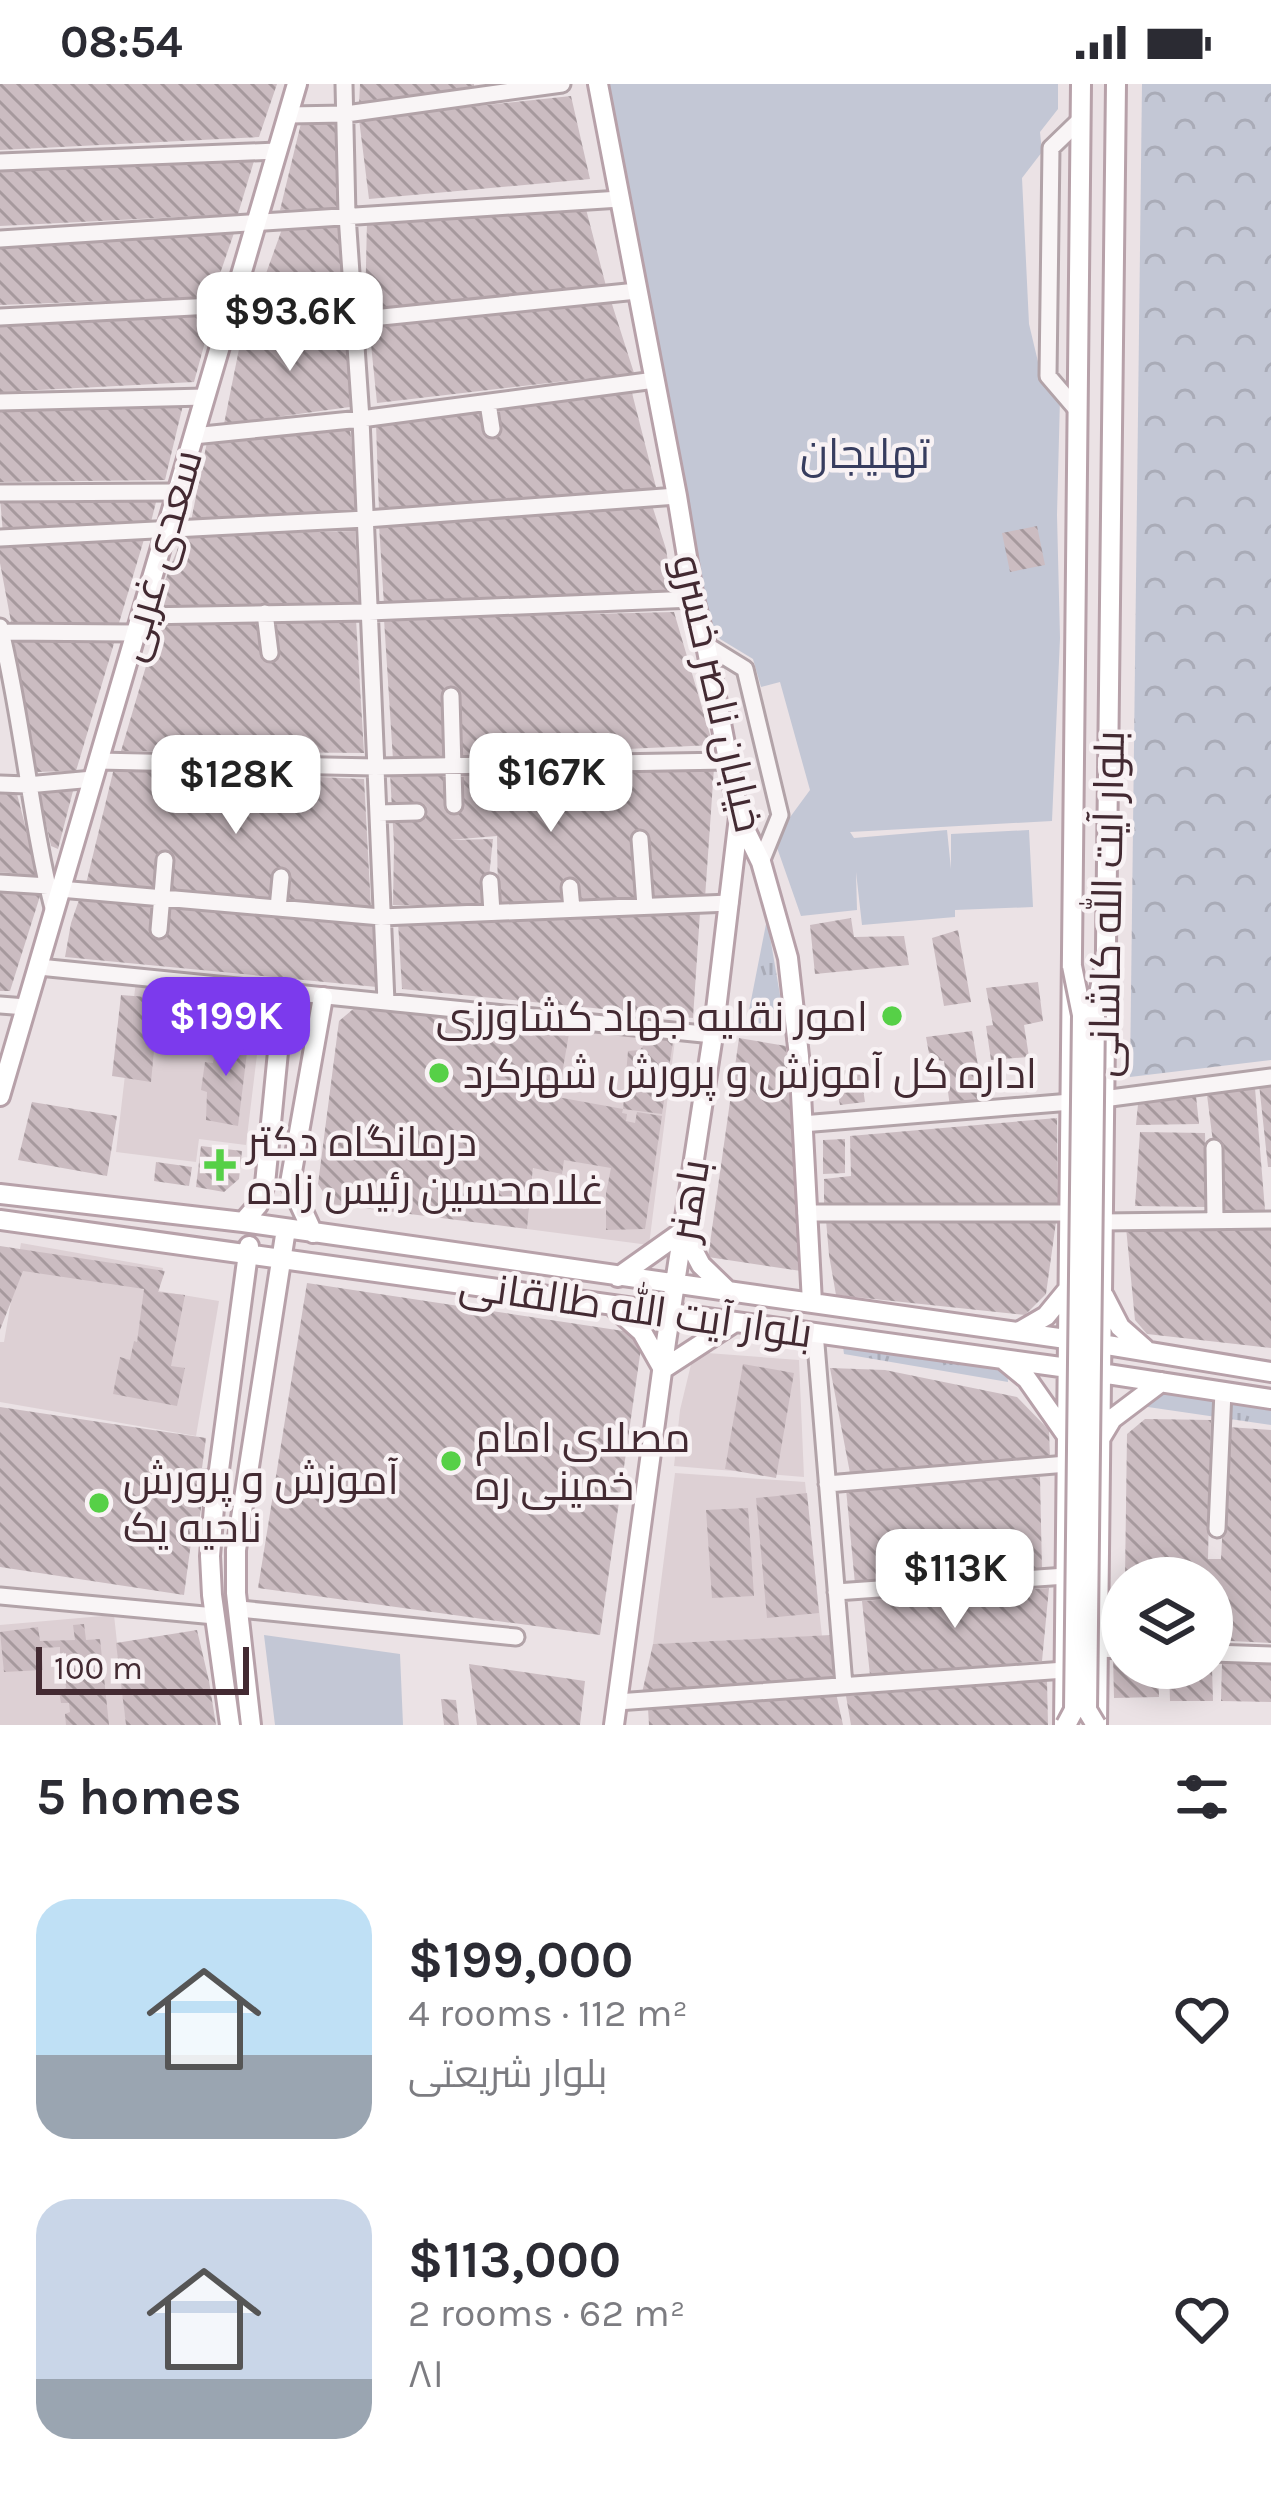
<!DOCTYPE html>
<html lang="en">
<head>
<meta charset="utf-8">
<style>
	body { margin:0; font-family:Karla,Cairo,sans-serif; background:#f2f2f3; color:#2b2b33; height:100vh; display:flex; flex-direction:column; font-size:45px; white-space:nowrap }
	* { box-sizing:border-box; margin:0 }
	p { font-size:39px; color:#7c7c81 }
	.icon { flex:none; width:66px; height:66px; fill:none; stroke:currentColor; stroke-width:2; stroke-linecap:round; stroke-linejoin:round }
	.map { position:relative; height:1641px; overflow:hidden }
	.sheet { display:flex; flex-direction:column; background:#fff; flex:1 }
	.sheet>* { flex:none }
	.buttons { position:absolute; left:1101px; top:1473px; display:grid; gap:24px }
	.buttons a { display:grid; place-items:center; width:132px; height:132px; border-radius:50%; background:#fff; box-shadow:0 6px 30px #0003; font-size:60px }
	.scale { position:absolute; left:36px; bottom:30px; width:213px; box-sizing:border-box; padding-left:12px; border:6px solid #432a32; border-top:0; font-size:33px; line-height:42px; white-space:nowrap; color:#432a32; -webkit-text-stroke:9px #f8f2f4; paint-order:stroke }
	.price { position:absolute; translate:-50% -102px; padding:0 27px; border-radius:24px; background:#fff; color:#222; font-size:39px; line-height:78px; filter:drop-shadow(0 3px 6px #0008) }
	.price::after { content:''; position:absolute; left:50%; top:72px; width:36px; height:27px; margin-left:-18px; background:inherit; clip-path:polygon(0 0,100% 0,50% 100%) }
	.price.selected { background:#7c3aed; color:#fff }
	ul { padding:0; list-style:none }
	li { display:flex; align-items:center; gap:36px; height:300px; padding:0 36px }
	li span { display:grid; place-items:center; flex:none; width:336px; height:240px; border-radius:36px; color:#555 }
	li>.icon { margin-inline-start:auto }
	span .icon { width:144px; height:144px; fill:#fffc; stroke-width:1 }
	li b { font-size:51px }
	h2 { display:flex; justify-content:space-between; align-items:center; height:144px; padding:0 36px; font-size:51px }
	.status { display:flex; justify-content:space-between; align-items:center; height:84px; padding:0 60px; background:#fff; direction:ltr }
	.status svg { height:33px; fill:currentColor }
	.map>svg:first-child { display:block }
</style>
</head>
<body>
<div class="status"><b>08:54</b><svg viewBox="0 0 49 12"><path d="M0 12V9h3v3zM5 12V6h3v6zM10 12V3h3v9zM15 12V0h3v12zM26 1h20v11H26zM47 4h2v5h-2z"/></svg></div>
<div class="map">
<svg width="1271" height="1641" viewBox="0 0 1271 1641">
	<defs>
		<pattern id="grass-tufts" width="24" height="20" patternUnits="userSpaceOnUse" patternTransform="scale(3)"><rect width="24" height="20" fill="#c3c7d5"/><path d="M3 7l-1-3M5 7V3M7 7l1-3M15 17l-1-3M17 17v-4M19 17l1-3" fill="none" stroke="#a9abb7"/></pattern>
		<pattern id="forest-crowns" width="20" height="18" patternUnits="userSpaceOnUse" patternTransform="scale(3)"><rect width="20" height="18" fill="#c3c7d5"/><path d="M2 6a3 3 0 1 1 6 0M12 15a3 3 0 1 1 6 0" fill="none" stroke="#a9abb7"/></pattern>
		<pattern id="building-back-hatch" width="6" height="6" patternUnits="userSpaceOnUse" patternTransform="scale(3)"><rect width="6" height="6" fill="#cbbcc1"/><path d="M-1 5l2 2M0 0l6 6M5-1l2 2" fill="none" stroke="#a6999d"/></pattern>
	</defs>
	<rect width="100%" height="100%" fill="#ebe2e5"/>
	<path fill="#ddd0d4" d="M136,897L264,913L246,1061L199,1055L196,1078L116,1068Z
		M553,940L675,956L649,1161L527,1145L538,1039Z
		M21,1159L163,1184L159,1207L219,1217L196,1352L0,1318V1258H4Z
		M694,1268L799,1276L804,1393L674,1382L680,1326Z
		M675,1389L805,1398L822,1552L653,1560Z
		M114,1531L126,1641H0V1541Z"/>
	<path fill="url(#grass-tufts)" d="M767,835L786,946L745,947Z
		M842,1256L1007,1283L1008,1298L844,1270Z
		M1160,1306L1271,1323V1341L1141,1322Z"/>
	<path fill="url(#forest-crowns)" d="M1142,0H1271V976L1130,993Z"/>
	<path fill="#c3c7d5" d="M609,0H1058V25L1040,48L1042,68L1022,94L1029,240L1039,282L1045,296L1060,314L1057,431L1060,554L1052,737L850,748L854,754L947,746L951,785V750L1029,746L1033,823L955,826V833L862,841L856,788L857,826L801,832L774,755L810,706L780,598L761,603L753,575L720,555L694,515Z
		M264,1551L400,1570L403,1641H275Z"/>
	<path fill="url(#building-back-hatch)" d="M0,0H277L259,53L0,66Z
		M360,0H474V2L359,21Z
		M571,12L590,95L369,115L359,35Z
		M302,35L339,38V124L280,126Z
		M254,77L238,130L0,142V86Z
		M586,125L606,202L365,226L367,137Z
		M340,137L345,227L250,234L282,145Z
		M234,149L212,213L0,221V162Z
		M611,217L634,289L377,319L369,241Z
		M213,229L194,298L0,308V238Z
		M348,242L350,323L224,340L242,250Z
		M631,305L657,407L379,427L376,340Z
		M183,321L165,396L0,398V325Z
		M350,345L359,428L191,437L207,358Z
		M0,414H157L150,442L3,450Z
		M652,421L666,465L673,509L384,521L379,441Z
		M1037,442L1045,481L1010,488L1002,449Z
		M355,447L359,520L155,522L183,451Z
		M145,452L119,539L12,543L0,479V457Z
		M674,528L713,661L393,676L384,535Z
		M356,535L364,669L121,667L159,538Z
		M115,556L76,687L35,688L14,557Z
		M114,684L364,695L371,825L86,800Z
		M714,684L705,814L498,819L497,752L449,756L493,755L486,821H393L394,761L390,689Z
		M0,706H16L38,792L0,788Z
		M73,707L58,765L51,762L39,708Z
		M0,806L41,809L10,907H0Z
		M81,810L373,837L377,903L65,873L71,839Z
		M700,829L693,934L402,905L398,838Z
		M851,834L854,853L904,852L909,881L815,890L810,841Z
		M958,846L971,918L944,922L932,854Z
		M1038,898L1043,937L1024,941L1029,973L991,976L986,942L993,941L986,904Z
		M121,911L159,914L151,998L112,992Z
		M173,914L258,920L257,939L172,934Z
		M364,916L570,944L562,990L556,989L553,1009L546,1011L623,1025L628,967L640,966L653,948L674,951L662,1030L623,1025L622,1029L627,1030L626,1037L635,1039L637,1028L662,1032L645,1145L606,1146V1109L611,1084L564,1076L562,1090L533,1084L527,1145L331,1120L318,1100L339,937Z
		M972,947L984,1016L950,1023L944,977L930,975L926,953Z
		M218,949L249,952L238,1042L206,1036L207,1008L201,1006L205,978L213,979Z
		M739,954L786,962L801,1187L708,1173Z
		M860,985L865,1018L840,1021L833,987Z
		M1271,999V1083H1268L1259,1000Z
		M1255,1004L1265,1126L1222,1129L1207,1011Z
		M1196,1012L1199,1040L1136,1041L1138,1020Z
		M32,1018L117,1032L107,1092L18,1076Z
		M1057,1034L1058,1124H824V1095L851,1092L850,1052Z
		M1140,1048L1205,1049L1207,1123L1135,1122Z
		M845,1055V1089L823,1090V1056Z
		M201,1062L242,1067L239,1095L224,1108L196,1103Z
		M156,1078L192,1083L189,1102L154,1097Z
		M1132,1130L1271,1138V1264L1147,1250L1135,1236L1125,1133H1132Z
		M826,1136L1056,1138L1046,1210L1025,1231L836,1211L829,1171Z
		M0,1162L165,1187L158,1208L185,1211L171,1282L185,1284L177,1322L113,1310L120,1273L130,1276L134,1257L137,1258L144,1205L23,1187L0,1246Z
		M307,1199L643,1250L600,1551L258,1504Z
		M743,1280L794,1289L776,1394L725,1385Z
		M830,1284L885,1286L1017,1313L1049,1346L1050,1375L850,1389Z
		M0,1323L206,1354L202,1384H207L197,1452L192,1451L184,1511L0,1483Z
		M1145,1335L1211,1336L1208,1475H1221L1228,1343L1271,1346V1559L1212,1556V1494H1125L1127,1350Z
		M1040,1393L1042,1486L855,1500L846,1405Z
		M807,1409L819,1529L767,1534L756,1414Z
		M748,1424L754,1512L712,1514L706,1426Z
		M1049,1504L1042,1577L870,1591L862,1517Z
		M84,1540L86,1556L100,1555L109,1641H66L65,1630L70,1628L69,1619H61L59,1607L66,1604L65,1596H60V1563L41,1564L43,1586L4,1588L0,1548L38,1543L40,1557L75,1556L73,1541Z
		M197,1546L209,1597L216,1641H126L116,1559Z
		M831,1551L834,1598L642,1609L653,1560Z
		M1122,1570V1584H1158L1159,1613L1114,1614L1113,1571Z
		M1222,1578H1271V1618L1221,1617Z
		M469,1580L585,1597L580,1641H477Z
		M1169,1584H1212L1213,1617H1170Z
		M1047,1597L1048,1641H851L846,1612Z
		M836,1609L843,1641H649L648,1624Z
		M441,1615L456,1616L459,1641H444Z"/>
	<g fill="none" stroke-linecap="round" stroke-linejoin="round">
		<defs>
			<path id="minor" d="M344,0L347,131L361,335L386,918
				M288,31L346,30L562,0
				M0,78L277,67
				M0,155L620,115
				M0,233L232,221
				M224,249L637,207
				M0,318L205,313
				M488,319L492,345
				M1078,327L1048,292L1051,64L1081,35
				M193,352L361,335L655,296
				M0,409L177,408
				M0,454L366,435L677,412
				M265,529L270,569
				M141,532L369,528L694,515
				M0,543C23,637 30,734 54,828
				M0,548L135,549
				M706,561L745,585L780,731L761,778
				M451,612L454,721
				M98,677L375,683L728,677
				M0,700L27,701L93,695
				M279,705L282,681
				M237,709L239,679
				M197,711L199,679
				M378,729L417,728
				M640,755L645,822
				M490,798L492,828
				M0,799L48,802
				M570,803L572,825
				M60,805L381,833L730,819
				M278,824L281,793
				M159,846L165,776
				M39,883L713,951
				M0,921L26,923
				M1103,1015L1271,993
				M802,1040L1071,1018
				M1214,1064L1215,1135
				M806,1129H1069
				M1102,1138L1271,1136
				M815,1248L844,1601
				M827,1400L1067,1380
				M1217,1445L1223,1307
				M836,1508L1066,1492
				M0,1512L215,1532
				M240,1525L516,1553
				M1098,1565L1122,1566
				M1212,1569L1271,1571
				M617,1618L1065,1586"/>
			<path id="major" d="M598,0L677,412L694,515L706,561L739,733L761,778L788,874L799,972L812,1219
				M0,1012L297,0
				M0,1110L243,1138L1101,1260L1271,1288
				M0,1136L1068,1284L1271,1315
				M243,1138L258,1121L265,1100L284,907
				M683,1147L701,1181L729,1208
				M313,1149L290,1099L323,913
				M618,1193L683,1147
				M1104,1212L1120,1243L1145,1265
				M615,1224L642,1248L663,1285
				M1020,1247L1046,1232L1069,1204
				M1005,1277L1027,1295L1067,1352
				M663,1285L735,1238
				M1100,1355L1112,1335L1161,1298
				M230,1641L212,1511L210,1472L214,1423L249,1162
				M251,1641L236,1509V1466L286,1145
				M614,1641L666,1258L713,951L739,733
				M1064,1641L1081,0
				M1097,1641L1116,0"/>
		</defs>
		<use href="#minor" stroke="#b2a3a8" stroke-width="21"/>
		<use href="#major" stroke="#b7a1a9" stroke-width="24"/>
		<use href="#minor" stroke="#f9f5f6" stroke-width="15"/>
		<use href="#major" stroke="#fff" stroke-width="18"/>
		<defs>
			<path id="major-bridge" d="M1066,1641L1074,1626L1082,931L1072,882
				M1096,1641L1087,1626L1095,930L1105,880"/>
		</defs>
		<use href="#major-bridge" stroke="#b7a1a9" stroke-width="24" stroke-linecap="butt"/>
		<use href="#major-bridge" stroke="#fff" stroke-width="18"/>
	</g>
	<g fill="#56d047" stroke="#f8f2f4" stroke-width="4.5">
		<circle cx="892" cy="932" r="12"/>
		<circle cx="439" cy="989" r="12"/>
		<path d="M214 1063h12v12h12v12h-12v12h-12v-12h-12v-12h12z"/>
		<circle cx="451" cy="1377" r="12"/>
		<circle cx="99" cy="1419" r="12"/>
	</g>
	<g text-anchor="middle" stroke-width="9" stroke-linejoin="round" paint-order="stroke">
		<g font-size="42" fill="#373d5f" stroke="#f8f2f4">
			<text x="865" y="384">تهلیجان</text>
		</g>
		<g font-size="42" fill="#432a32" stroke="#f8f2f4">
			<text transform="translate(158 471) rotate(-74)" y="15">سعدی غربی</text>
			<text transform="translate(719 609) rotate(77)" y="15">خیابان ناصر خسرو</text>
			<text transform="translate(1106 820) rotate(-89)" y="15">بلوار آیت الله کاشانی</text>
			<text transform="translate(688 1116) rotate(-81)" y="15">باهنر</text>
			<text transform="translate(636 1224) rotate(8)" y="15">بلوار آیت الله طالقانی</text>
		</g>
		<g font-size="42" fill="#432a32" stroke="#f8f2f4" text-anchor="start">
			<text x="868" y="947" text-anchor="end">امور نقلیه جهاد کشاورزی</text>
			<text x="463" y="1004">اداره کل آموزش و پرورش شهرکرد</text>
			<text x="247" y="1072">درمانگاه دکتر<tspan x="247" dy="48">غلامحسین رئیس زاده</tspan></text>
			<text x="475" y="1368">مصلای امام<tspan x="475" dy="48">خمینی ره</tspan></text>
			<text x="123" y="1410">آموزش و پرورش<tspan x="123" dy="48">ناحیه یک</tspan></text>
		</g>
	</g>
</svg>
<div class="buttons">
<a><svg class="icon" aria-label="layers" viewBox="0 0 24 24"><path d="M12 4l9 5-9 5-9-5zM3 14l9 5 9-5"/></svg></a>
</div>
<div class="scale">100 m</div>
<b class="price" style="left:290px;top:290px">$93.6K</b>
<b class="price" style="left:551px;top:751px">$167K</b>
<b class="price" style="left:236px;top:753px">$128K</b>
<b class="price selected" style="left:226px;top:995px">$199K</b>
<b class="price" style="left:955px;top:1547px">$113K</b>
</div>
<section class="sheet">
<h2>5 homes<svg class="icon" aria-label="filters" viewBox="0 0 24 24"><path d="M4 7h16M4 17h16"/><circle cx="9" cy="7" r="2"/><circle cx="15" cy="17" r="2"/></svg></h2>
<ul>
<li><span style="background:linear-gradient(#bfe0f5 65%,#9aa5b1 0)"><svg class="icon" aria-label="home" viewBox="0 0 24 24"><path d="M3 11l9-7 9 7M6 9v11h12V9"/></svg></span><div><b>$199,000</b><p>4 rooms · 112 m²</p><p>بلوار شریعتی</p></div><svg class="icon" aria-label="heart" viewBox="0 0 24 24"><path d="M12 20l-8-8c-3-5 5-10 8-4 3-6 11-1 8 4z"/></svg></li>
<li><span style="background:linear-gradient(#c9d6e8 75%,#9aa5b1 0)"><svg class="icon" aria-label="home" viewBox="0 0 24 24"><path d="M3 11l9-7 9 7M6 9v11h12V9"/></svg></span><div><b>$113,000</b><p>2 rooms · 62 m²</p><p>۸۱</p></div><svg class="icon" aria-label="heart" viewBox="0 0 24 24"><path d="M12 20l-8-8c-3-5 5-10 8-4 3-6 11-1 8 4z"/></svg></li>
</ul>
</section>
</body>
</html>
